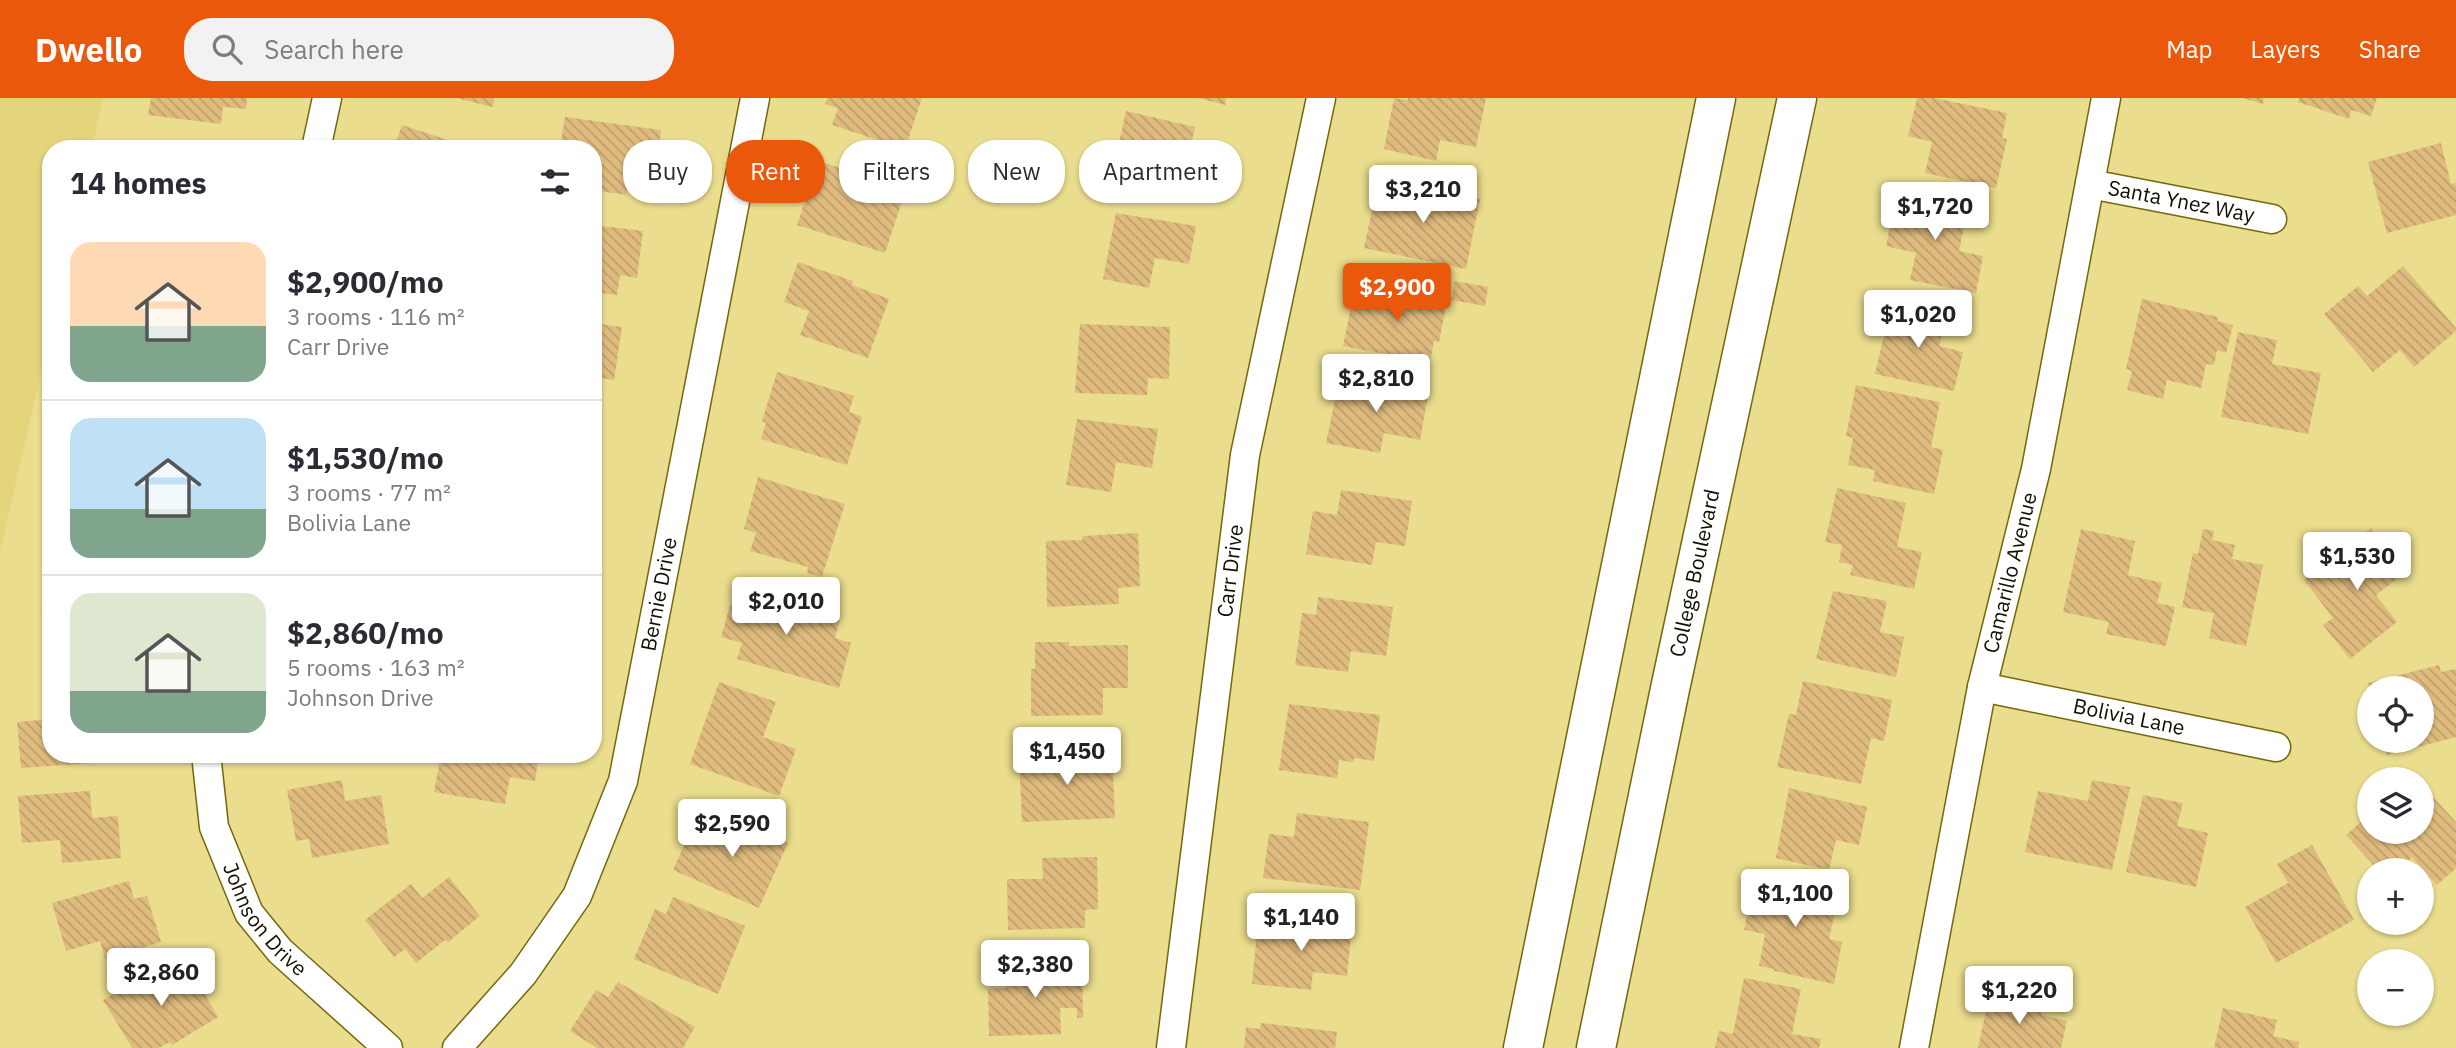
<!DOCTYPE html>
<html lang="en">
<head>
<meta charset="utf-8">
<style>
	body { margin:0; font-family:"IBM Plex Sans",sans-serif; background:#f2f2f3; color:#2b2b33; height:100vh; display:flex; flex-direction:column; font-size:26px; white-space:nowrap }
	* { box-sizing:border-box; margin:0 }
	p { font-size:23px; color:#7c7c81 }
	.icon { flex:none; width:38px; height:38px; fill:none; stroke:currentColor; stroke-width:2; stroke-linecap:round; stroke-linejoin:round }
	.map { position:relative; flex:1; overflow:hidden }
	.sheet { position:absolute; left:42px; top:42px; width:560px; height:623px; display:flex; flex-direction:column; background:#fff; border-radius:28px; box-shadow:0 2px 5px #0004 }
	.sheet>* { flex:none }
	.banner { position:absolute; left:623px; top:42px; width:665px; height:63px; display:flex; gap:14px }
	.fabs { position:absolute; left:2357px; top:578px; display:grid; gap:14px }
	.fabs a { display:grid; place-items:center; width:77px; height:77px; border-radius:50%; background:#fff; box-shadow:0 2px 5px #0004; font-size:35px }
	.price { position:absolute; translate:-50% -60px; padding:0 16px; border-radius:7px; background:#fff; color:#222; font-size:23px; line-height:46px; filter:drop-shadow(0 2px 4px #0008) }
	.price::after { content:''; position:absolute; left:50%; top:42px; width:21px; height:16px; margin-left:-10px; background:inherit; clip-path:polygon(0 0,100% 0,50% 100%) }
	.price.selected { background:#ea580c; color:#fff }
	ul { padding:0; list-style:none }
	li { display:flex; align-items:center; gap:21px; height:175px; padding:0 28px }
	li+li { border-top:2px solid #e1e1e2 }
	li span { display:grid; place-items:center; flex:none; width:196px; height:140px; border-radius:21px; color:#555 }
	li>.icon { margin-inline-start:auto }
	span .icon { width:84px; height:84px; fill:#fffc; stroke-width:1 }
	li b { font-size:30px }
	h2 { display:flex; justify-content:space-between; align-items:center; height:84px; padding:0 28px; font-size:30px }
	.chip { padding:0 24px; border-radius:28px; background:#fff; box-shadow:0 2px 5px #0004; font-size:24px; line-height:63px }
	.chip.selected { background:#ea580c; color:#fff }
	header { display:flex; align-items:center; gap:42px; box-sizing:border-box; height:98px; padding:0 35px; background:#ea580c; color:#fff }
	header strong { font-size:33px }
	nav { display:flex; gap:38px; margin-inline-start:auto; font-size:24px }
	.search { width:490px; height:63px; background:#f2f2f3; display:flex; align-items:center; gap:18px; box-sizing:border-box; padding:0 24px; border-radius:28px; color:#7c7c81; font-size:26px }
	.map>svg:first-child { display:block }
</style>
</head>
<body>
<header>
<strong>Dwello</strong>
<div class="search"><svg class="icon" aria-label="search" viewBox="0 0 24 24"><circle cx="10" cy="10" r="6"/><path d="M15 15l6 6"/></svg>Search here</div>
<nav><a>Map</a><a>Layers</a><a>Share</a></nav>
</header>
<div class="map">
<svg width="2456" height="950" viewBox="0 0 2456 950">
	<defs>
		<pattern id="building-back-hatch" width="6" height="6" patternUnits="userSpaceOnUse" patternTransform="scale(1.75)"><rect width="6" height="6" fill="#dfbb7e"/><path d="M-1 5l2 2M0 0l6 6M5-1l2 2" fill="none" stroke="#bea06b"/></pattern>
	</defs>
	<rect width="100%" height="100%" fill="#eadd8d"/>
	<path fill="#e4d57c" d="M0,0H103L92,51H51V231L0,454Z"/>
	<path fill="url(#building-back-hatch)" d="M151,0H247L246,11L223,9L221,26L148,17Z
		M456,0H494L493,9Z
		M827,0H922L905,51L832,27L838,10L825,6Z
		M1198,0H1226L1225,7Z
		M1394,0L1408,2V0H1486L1476,49L1440,42L1436,63L1384,51Z
		M1917,0H1934L2007,15L2002,40L2007,41L1996,90L1925,75L1932,44L1908,38Z
		M2242,0H2264L2263,6Z
		M2299,0H2377L2371,18L2351,12L2349,21L2298,4Z
		M1126,13L1195,29L1192,42L1214,47L1203,99L1150,88L1155,66L1116,59Z
		M565,19L661,32L656,75L630,71L627,97L593,92V51H533L534,45L560,49Z
		M402,27L472,50V51H394Z
		M2441,45L2451,86L2456,85V117L2387,135L2368,64Z
		M818,63L906,91L885,155L797,127Z
		M1391,83L1480,101L1466,171L1364,150L1375,98L1387,101Z
		M1897,95L1968,109L1959,153L1983,158L1976,195L1910,182L1916,155L1886,148Z
		M1116,115L1196,128L1189,166L1155,160L1149,190L1103,181Z
		M593,127L643,133L637,180L620,177L617,197L593,194Z
		M798,164L853,183L852,187L889,201L868,260L800,237L809,213L784,204Z
		M2403,168L2456,230V233L2414,269L2400,252L2373,274L2324,216L2358,188L2367,198Z
		M1455,183L1488,189L1485,208L1451,202Z
		M1378,184L1448,198L1439,244L1434,243L1430,264L1414,261L1412,271L1399,268L1401,259L1343,248L1354,195L1360,196L1358,205L1374,208Z
		M2142,201L2218,219L2217,223L2233,227L2226,255L2217,252L2214,267L2206,266L2201,290L2167,282L2163,301L2127,292L2132,273L2126,271Z
		M1891,207L1946,219L1939,248L1963,254L1954,293L1875,276Z
		M593,225L622,229L614,282L601,280L598,298L593,297Z
		M1080,226L1170,229L1169,281L1148,280L1147,297L1075,295Z
		M2238,234L2277,242L2272,266L2321,275L2308,336L2221,319Z
		M777,274L854,298L849,314L862,319L847,367L761,341L766,325L762,323Z
		M1353,278L1429,292L1420,342L1384,335L1380,355L1326,345L1337,293L1349,295Z
		M1856,287L1940,304L1931,349L1943,352L1934,396L1873,383L1875,372L1848,367L1853,340L1846,338Z
		M1077,321L1158,331L1152,370L1116,364L1111,394L1066,387Z
		M593,325L600,326L595,359H593Z
		M758,379L845,406L822,479L807,475L808,469L750,453L756,435L744,431Z
		M1837,390L1906,405L1897,449L1922,454L1914,491L1850,477L1853,467L1839,464L1842,447L1825,444Z
		M1341,392L1412,403L1405,448L1376,444L1372,467L1306,456L1313,413L1337,417Z
		M2371,430L2406,474L2376,497L2397,524L2350,561L2323,527L2333,520L2304,482Z
		M2081,431L2135,443L2128,477L2162,485L2157,505L2175,509L2166,548L2106,536L2109,524L2063,514Z
		M2203,431L2214,433L2212,442L2235,447L2232,461L2263,467L2246,548L2209,540L2214,515L2182,509L2193,455L2198,456Z
		M1138,435L1140,488L1118,490L1119,506L1047,509L1046,443L1083,442L1082,438Z
		M50,473H51V514L41,512Z
		M736,487L789,503L788,506L840,521L835,540L851,545L839,590L737,561L742,545L721,539Z
		M1833,493L1887,503L1880,534L1904,539L1896,579L1816,561Z
		M1318,499L1393,509L1386,558L1351,553L1348,574L1295,567L1302,515L1316,517Z
		M1035,544H1069V548L1128,547V590H1103V617L1031,618V571H1035Z
		M2439,567L2441,574L2456,571V639L2387,657L2383,642H2422V590H2369L2368,585Z
		M1803,583L1892,602L1884,643L1871,640L1861,686L1777,669L1789,616L1796,617Z
		M719,584L776,604L763,639L796,651L779,698L690,666Z
		M1289,606L1380,617L1374,663L1354,660L1353,664L1339,662L1337,680L1279,672Z
		M51,621V656H91L92,665L21,670L17,624Z
		M1112,654L1115,720L1022,724L1019,657Z
		M441,656H539L535,683L510,679L505,706L434,694Z
		M342,682L345,703L381,697L389,746L312,760L309,741L296,743L287,692Z
		M2092,682L2130,689L2112,772L2025,754L2038,693L2088,703Z
		M2422,687L2456,724V770L2437,787L2412,759L2398,772H2378L2346,737L2370,716V733H2422Z
		M1789,690L1867,709L1859,747L1836,742L1829,772L1776,760Z
		M90,693L92,720L118,718L121,760L62,765L60,742L22,745L18,698Z
		M2143,697L2183,705L2177,728L2208,735L2196,789L2126,774Z
		M1297,715L1369,724L1360,792L1263,780L1269,736L1294,739Z
		M721,716L788,745L759,810L673,772L695,723L714,732Z
		M2312,747L2354,822L2276,865L2245,809L2288,785L2277,766Z
		M1097,759L1098,811L1085,812V830L1008,832L1007,781H1043L1042,760Z
		M1755,778L1839,795L1829,841L1842,844L1834,886L1774,873V871L1759,868L1765,836L1744,832Z
		M449,779L480,818L448,844L445,842L416,865L405,851L394,859L365,822L411,786L422,800Z
		M129,783L134,801L147,798L161,844L105,861L100,843L66,853L52,805Z
		M673,799L745,828L718,896L634,861L655,811L666,816Z
		M1276,819L1352,827L1347,878L1313,874L1311,892L1252,886L1257,835L1274,837Z
		M170,863L173,867L175,866L182,878L191,873L218,919L172,947L170,944L159,950H132L103,902Z
		M1082,866L1083,920H1077V910H1060L1061,936L989,938L988,891L1006,890V869Z
		M1744,880L1801,891L1792,936L1821,941L1819,950H1715L1719,933L1733,936Z
		M618,884L695,929L683,950H597L570,933L596,892L608,899Z
		M1990,895L2044,907L2041,917L2067,923L2061,950H1978Z
		M2223,910L2277,922L2273,938L2299,944L2298,950H2214Z
		M1261,925L1337,934L1335,950H1244L1246,929L1260,931Z"/>
	<g fill="none" stroke-linecap="round" stroke-linejoin="round">
		<defs>
			<g id="minor">
				<path d="M316,51L327,0"/>
				<path id="s1" d="M2090,86L2272,121"/>
				<path id="s2" d="M1982,589L2276,649"/>
				<path id="s3" d="M206,656L214,729L249,815L280,853L388,950"/>
				<path id="s4" d="M457,950L523,876L577,798L623,683L755,0"/>
				<path id="s5" d="M1171,950L1245,357L1321,0"/>
				<path id="s6" d="M1914,950L1982,589L2036,371L2106,0"/>
			</g>
			<g id="primary">
				<path d="M1523,950L1716,0"/>
				<path id="s7" d="M1596,950L1670,591L1797,0"/>
			</g>
		</defs>
		<use href="#minor" stroke="#74670d" stroke-width="31"/>
		<use href="#primary" stroke="#74670d" stroke-width="41"/>
		<use href="#minor" stroke="#fff" stroke-width="28"/>
		<use href="#primary" stroke="#fff" stroke-width="38"/>
	</g>
	<g text-anchor="middle" stroke-width="5" stroke-linejoin="round" paint-order="stroke">
		<g font-size="21" fill="#120e00" stroke="#eadd8d">
			<text dy="7" stroke="none"><textPath href="#s1" startOffset="93">Santa Ynez Way</textPath></text>
			<text dy="7" stroke="none"><textPath href="#s5" startOffset="481">Carr Drive</textPath></text>
			<text dy="7" stroke="none"><textPath href="#s7" startOffset="485">College Boulevard</textPath></text>
			<text dy="7" stroke="none"><textPath href="#s6" startOffset="485">Camarillo Avenue</textPath></text>
			<text dy="7" stroke="none"><textPath href="#s4" startOffset="508">Bernie Drive</textPath></text>
			<text dy="7" stroke="none"><textPath href="#s2" startOffset="150">Bolivia Lane</textPath></text>
			<text dy="7" stroke="none"><textPath href="#s3" startOffset="180">Johnson Drive</textPath></text>
		</g>
	</g>
</svg>
<div class="fabs">
<a><svg class="icon" aria-label="locate" viewBox="0 0 24 24"><circle cx="12" cy="12" r="6"/><path d="M12 2v4M12 18v4M2 12h4M18 12h4"/></svg></a>
<a><svg class="icon" aria-label="layers" viewBox="0 0 24 24"><path d="M12 4l9 5-9 5-9-5zM3 14l9 5 9-5"/></svg></a>
<a>+</a>
<a>−</a>
</div>
<b class="price" style="left:1423px;top:127px">$3,210</b>
<b class="price" style="left:1935px;top:144px">$1,720</b>
<b class="price selected" style="left:1397px;top:225px">$2,900</b>
<b class="price" style="left:1918px;top:252px">$1,020</b>
<b class="price" style="left:1376px;top:316px">$2,810</b>
<b class="price" style="left:2357px;top:494px">$1,530</b>
<b class="price" style="left:786px;top:539px">$2,010</b>
<b class="price" style="left:1067px;top:689px">$1,450</b>
<b class="price" style="left:732px;top:761px">$2,590</b>
<b class="price" style="left:1795px;top:831px">$1,100</b>
<b class="price" style="left:1301px;top:855px">$1,140</b>
<b class="price" style="left:1035px;top:902px">$2,380</b>
<b class="price" style="left:161px;top:910px">$2,860</b>
<b class="price" style="left:2019px;top:928px">$1,220</b>
<div class="banner">
<a class="chip">Buy</a>
<a class="chip selected">Rent</a>
<a class="chip">Filters</a>
<a class="chip">New</a>
<a class="chip">Apartment</a>
</div>
<section class="sheet">
<h2>14 homes<svg class="icon" aria-label="filters" viewBox="0 0 24 24"><path d="M4 7h16M4 17h16"/><circle cx="9" cy="7" r="2"/><circle cx="15" cy="17" r="2"/></svg></h2>
<ul>
<li><span style="background:linear-gradient(#ffd9b3 60%,#7fa58c 0)"><svg class="icon" aria-label="home" viewBox="0 0 24 24"><path d="M3 11l9-7 9 7M6 9v11h12V9"/></svg></span><div><b>$2,900/mo</b><p>3 rooms · 116 m²</p><p>Carr Drive</p></div></li>
<li><span style="background:linear-gradient(#bfe0f5 65%,#7fa58c 0)"><svg class="icon" aria-label="home" viewBox="0 0 24 24"><path d="M3 11l9-7 9 7M6 9v11h12V9"/></svg></span><div><b>$1,530/mo</b><p>3 rooms · 77 m²</p><p>Bolivia Lane</p></div></li>
<li><span style="background:linear-gradient(#dfe7d0 70%,#7fa58c 0)"><svg class="icon" aria-label="home" viewBox="0 0 24 24"><path d="M3 11l9-7 9 7M6 9v11h12V9"/></svg></span><div><b>$2,860/mo</b><p>5 rooms · 163 m²</p><p>Johnson Drive</p></div></li>
</ul>
</section>
</div>
</body>
</html>
